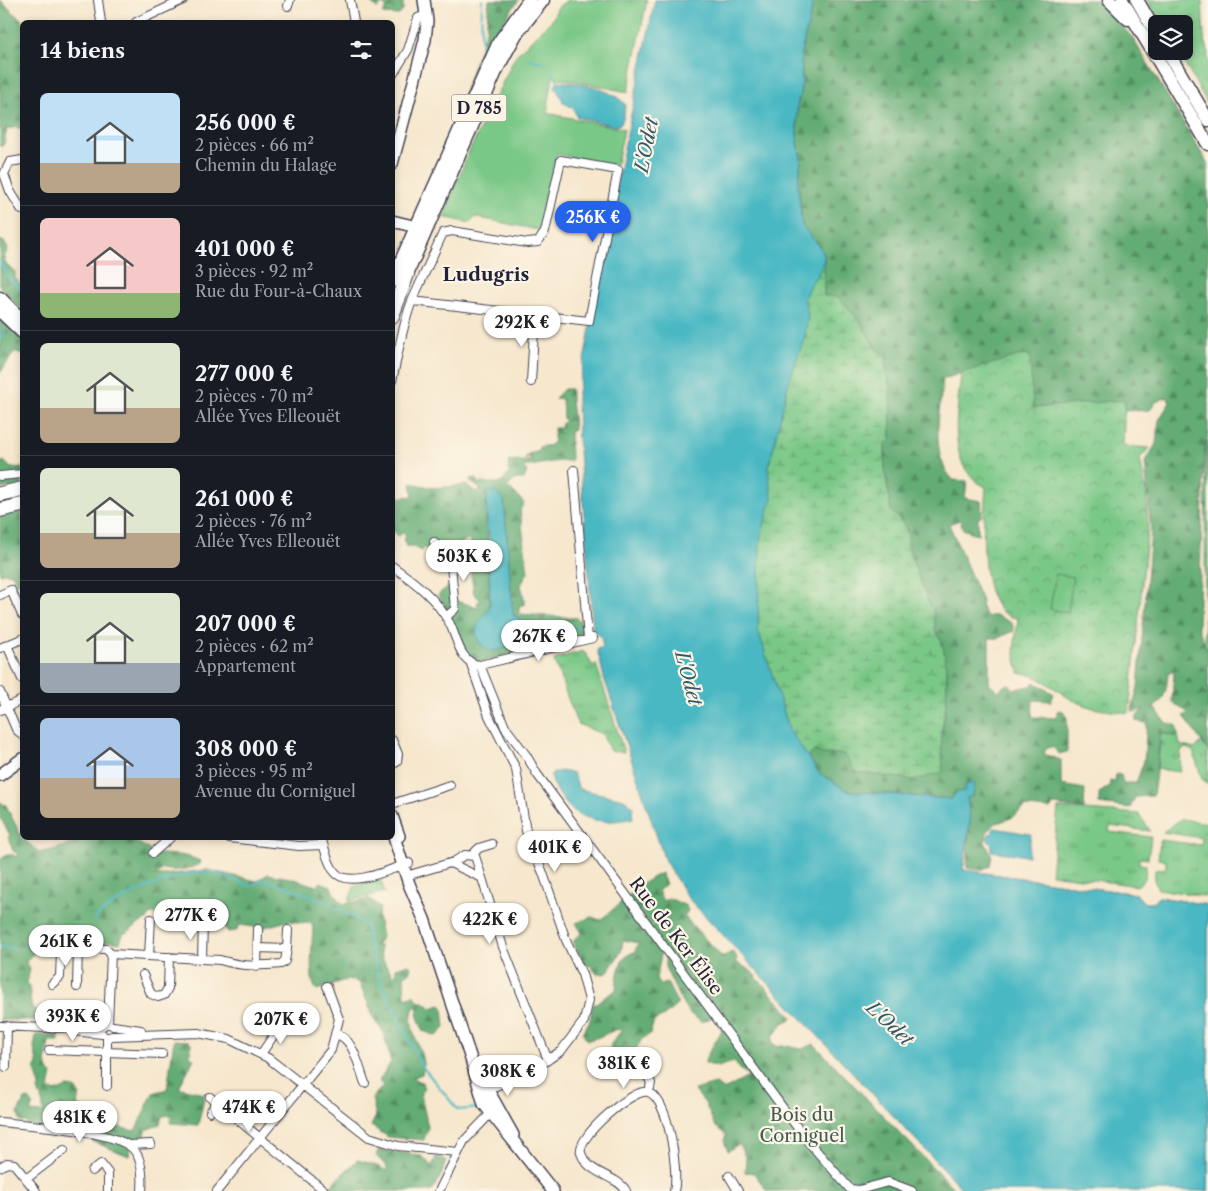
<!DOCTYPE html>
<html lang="fr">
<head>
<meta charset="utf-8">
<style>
	body { margin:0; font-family:"Libre Caslon Text",serif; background:#20242c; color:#f1f3f6; height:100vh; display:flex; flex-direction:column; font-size:19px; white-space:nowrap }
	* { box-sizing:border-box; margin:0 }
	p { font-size:16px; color:#9ea1a6 }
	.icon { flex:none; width:28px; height:28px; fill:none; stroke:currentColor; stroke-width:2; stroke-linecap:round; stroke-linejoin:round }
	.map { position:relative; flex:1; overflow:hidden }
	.details { position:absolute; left:20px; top:20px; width:375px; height:820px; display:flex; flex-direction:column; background:#171b24; border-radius:8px; box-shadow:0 2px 8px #0003 }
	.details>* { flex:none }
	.fabs { position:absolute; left:1148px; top:15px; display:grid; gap:10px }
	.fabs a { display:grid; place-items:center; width:45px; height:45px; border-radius:8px; background:#171b24; box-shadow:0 2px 8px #0003; font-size:25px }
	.price { position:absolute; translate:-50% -42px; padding:0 11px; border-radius:18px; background:#fff; color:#222; font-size:16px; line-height:32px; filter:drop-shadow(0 1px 2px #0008) }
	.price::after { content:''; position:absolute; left:50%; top:30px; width:15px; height:11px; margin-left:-8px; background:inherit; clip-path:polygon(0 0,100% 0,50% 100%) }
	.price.active { background:#2563eb; color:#fff }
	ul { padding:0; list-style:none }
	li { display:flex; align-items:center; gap:15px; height:125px; padding:0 20px }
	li+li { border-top:1px solid #363941 }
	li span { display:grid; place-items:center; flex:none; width:140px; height:100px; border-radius:8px; color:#555 }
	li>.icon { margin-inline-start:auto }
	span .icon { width:60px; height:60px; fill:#fffc; stroke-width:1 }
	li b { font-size:21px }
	h2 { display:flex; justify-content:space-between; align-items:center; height:60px; padding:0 20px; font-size:21px }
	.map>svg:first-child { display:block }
</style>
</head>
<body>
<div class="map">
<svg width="1208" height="1191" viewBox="0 0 1208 1191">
	<defs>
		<pattern id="grass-tufts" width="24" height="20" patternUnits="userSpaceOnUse" patternTransform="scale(1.25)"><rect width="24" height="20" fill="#7ac887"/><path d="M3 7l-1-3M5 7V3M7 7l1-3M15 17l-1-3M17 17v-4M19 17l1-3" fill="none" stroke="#64a270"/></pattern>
		<pattern id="forest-firs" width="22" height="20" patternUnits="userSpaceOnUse" patternTransform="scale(1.25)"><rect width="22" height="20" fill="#63ac74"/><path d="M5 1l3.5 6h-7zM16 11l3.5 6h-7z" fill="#518c60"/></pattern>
		<pattern id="wetland-marsh" width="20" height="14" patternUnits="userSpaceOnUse" patternTransform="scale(1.25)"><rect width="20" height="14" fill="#7ac887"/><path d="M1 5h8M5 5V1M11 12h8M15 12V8" fill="none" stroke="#64a270"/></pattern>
		<pattern id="park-crowns" width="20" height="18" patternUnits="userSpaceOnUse" patternTransform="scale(1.25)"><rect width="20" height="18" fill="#7ac887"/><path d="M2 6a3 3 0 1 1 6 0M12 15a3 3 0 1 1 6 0" fill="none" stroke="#64a270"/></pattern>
	</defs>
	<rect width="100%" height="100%" fill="#fcf5e5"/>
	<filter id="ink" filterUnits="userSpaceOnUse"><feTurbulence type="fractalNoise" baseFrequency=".02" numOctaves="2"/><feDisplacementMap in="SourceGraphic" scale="10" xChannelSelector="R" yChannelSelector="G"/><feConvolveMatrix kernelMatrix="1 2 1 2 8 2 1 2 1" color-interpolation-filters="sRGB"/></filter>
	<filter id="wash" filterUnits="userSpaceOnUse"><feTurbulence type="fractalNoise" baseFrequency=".0096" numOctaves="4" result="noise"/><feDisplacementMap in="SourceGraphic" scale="20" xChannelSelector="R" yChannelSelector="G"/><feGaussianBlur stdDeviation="1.12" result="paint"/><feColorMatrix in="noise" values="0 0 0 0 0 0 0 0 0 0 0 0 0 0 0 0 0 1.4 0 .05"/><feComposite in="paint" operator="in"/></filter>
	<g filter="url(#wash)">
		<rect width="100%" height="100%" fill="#f6e7cd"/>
		<path fill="url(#grass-tufts)" stroke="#4e7561" d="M1147,0H1202L1204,37L1208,50V104L1177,51H1184V24H1161Z
			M1208,440V706H1204L1206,444Z
			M582,651L586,654L592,665L596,664L624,752L610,751L602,734L578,724L575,718L554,660Z
			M1161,733L1174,736L1178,735L1180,745L1195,749L1202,741L1208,751V784L1202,779L1193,751L1186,748L1181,750L1180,772L1157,769Z
			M1058,808L1139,814L1150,831L1110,826L1109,832L1151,837L1148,859L1139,858V864L1146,865L1145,879L1137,886L1051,874Z
			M1181,819L1208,823V897L1158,889L1154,880L1155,870L1166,868V861L1158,859L1160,840L1201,845L1202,838L1163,832Z"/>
		<path fill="url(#forest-firs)" stroke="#426758" fill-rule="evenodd" d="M0,0L24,22L22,130L17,127L7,129L4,144L0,147Z
			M366,0H403V11L399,15L383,14L387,7L382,4L378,8Z
			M489,0H519C489,38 473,83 455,127L452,126L486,31Z
			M814,0H1097L1132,37L1208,164V435L1205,445L1198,627L1208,653V751L1184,716L1188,712L1175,705L1172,701L1174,672H1168C1167,685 1166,701 1153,708L1157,710L1165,722L1176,725L1178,735L1174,736L1161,733L1153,796L1135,797L1130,808L1099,804V793L1109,787L1110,781L1115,782L1116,774L1121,775L1123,783H1136L1144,761L1147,723L1136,721V717L1143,709L1133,712L1132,709L1138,687L1151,531L1145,462L1156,444L1159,420L1170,402L1167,397L1156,402L1150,410L1125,411V400L1033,408L1029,355L1018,356L943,379C940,411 929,454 953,480L967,481L965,498L981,501L982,516L978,519V535L963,529L960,520L949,524L982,601L981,605L986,617L996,615L1012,623L1014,631L998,638H989V683L998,691L1008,684L1014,689L1031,686L1034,682L1054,694L1051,701L1033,700L1032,717L1057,718L1058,710L1063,711L1067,718V752L1059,754L1053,747L1046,748L1044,754L1061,760V785L1085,789L1084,809L1054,805L1050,809L1026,807L1011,818L994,824L987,832L985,842L992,856L990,866L981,870L967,868C967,847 973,808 964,791L952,799L848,791L819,773L807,756L815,751L825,754H845L855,772L916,780L941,740L946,704L947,675L942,642L935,630L933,609L930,606L910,555L907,529L890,509C891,497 887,490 886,478C884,467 885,456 885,445L891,439L890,386L886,372V357L875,348L860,321L838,297L824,296V254L802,226L798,184L801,160L797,136V107L802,83L801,53Z
			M0,240L4,242L8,249L4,257L7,266L15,271V278L22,286V310L0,287Z
			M0,318L22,340V355L15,351L0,373Z
			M564,389H571C570,403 574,417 574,430L570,432L571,461C553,460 540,465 522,467L527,471L524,479H516L506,488L511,489L524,503L520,510L528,572L521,585L525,604L519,606V614L577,618L582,623L583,635L479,663L468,656L438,595L447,587L450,588L452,600L478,607L477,602L481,601L474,594L471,575L473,557L469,539L459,544L457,570L447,549L436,543L431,550L424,548L421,551L413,547H407L403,540L406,536L403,533L398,536L393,530V498L413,496L411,483L434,488L466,485L476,492L481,489L469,481L472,478L477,479L478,483H502L510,472L508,470L509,461H531V458L525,459L528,454L540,451L539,447L551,445L554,440V428H561L562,423L565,421L563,418L562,399L555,398ZM492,491L504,500L513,615L524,622L574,627L572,632L494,651L476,630C479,619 489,615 490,604L486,501Z
			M4,461L11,468L22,467V485L0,489V463Z
			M22,510V582L17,583C13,574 10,571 0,574V514Z
			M0,803L6,805L22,838L39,852C58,851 71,842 88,838C111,833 138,838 154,854C169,854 186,854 200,861V864C192,869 173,872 163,869L154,876L207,870L257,881L268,874L291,878L316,886L320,882L331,886L333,892L343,904L365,900L368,897L380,908L378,916L382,937L376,946H380C378,958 388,966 393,976L396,975V968L408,964L411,967L409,973L404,975L405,998L414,995L419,1002H424L431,1008L441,1005L443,1007L445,1028L437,1036L423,1031L417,1014L418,1009L415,1006C402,1029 429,1052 422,1074L412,1078L422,1082L424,1089L421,1095L428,1127L424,1140L388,1137L371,1126L376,1116L372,1098L383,1086L379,1081L391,1062L383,1031L375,1021L359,982C349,978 335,981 328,989L326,987L317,990C307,982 313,938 313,924L287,921L262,928L240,925L236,931L228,932C220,924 229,920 210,919L208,922C197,922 187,917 179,908L170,916L150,914L147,920C135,924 131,932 123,934L120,943L107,941L105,945H81L79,941L70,945L69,940L59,939V944H52L51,948L36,950L26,962L30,969L27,983C32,992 29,999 32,1008L37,1011L35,1020H0V860C6,855 10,852 17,857L19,854L13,851L8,837L10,835L0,817Z
			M661,873L666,884L658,891L663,901L669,898L686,906L688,911L684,916L722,957L732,952L735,954L737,959L735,962L750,970L793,1018L783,1023L772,1038L773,1044L779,1047L782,1045L802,1049L814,1044L956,1191H767L754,1173L745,1172L746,1159L739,1144L728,1151L724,1141L726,1135L715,1126L705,1103L694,1090L716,1084L724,1090L750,1076L741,1070L734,1062L717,1067L705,1063L706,1057L722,1030L713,1017L702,1022L689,1013L679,997L665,967V955L662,951L656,978L659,984L667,983L678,1004L664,1016L654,1021L650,1034L642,1039L628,1062L615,1071L608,1065L611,1044L621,1031L619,1029C607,1032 599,1039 587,1040L583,1033L590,1020L593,1005L616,990C617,976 619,955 635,952L638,943L623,940L621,952L606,974L596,973L590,965L586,967L574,944V940L582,933L576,923L592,917L600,920C621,905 636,884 661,873Z
			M36,1035H51L59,1037V1041H49C48,1052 42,1067 52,1074L49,1089L55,1092L67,1087L75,1088L80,1096L77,1104C88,1122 116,1126 135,1131L153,1093L167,1089L174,1040L188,1041L191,1044L190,1056L194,1059L179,1087C188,1091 197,1090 205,1095L198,1125L170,1123L172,1115L162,1116L160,1124L146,1130L145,1138L150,1139L151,1142H140L131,1139L129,1156L84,1138L25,1130L28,1123L20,1122L18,1113L24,1100L29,1099L33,1104L30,1112L43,1113V1105L38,1090L40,1086L35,1070L37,1063L34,1047Z
			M378,1150L420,1155L432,1166L436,1157L446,1160L442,1174L432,1191H325L357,1160C368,1162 378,1166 387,1171V1167L376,1156Z"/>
		<path fill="url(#wetland-marsh)" stroke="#4e7561" d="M814,0L801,53L802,83L797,107V136L801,160L798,184L802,226L824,254V296L838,297L860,321L875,348L886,357V372L890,386L891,439L885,445C885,456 884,467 886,478C887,490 891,497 890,509L907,529L910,555L930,606L933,609L935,630L942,642L947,668L946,704L941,735L943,772L916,780L855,772L845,754H824L815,751L808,756L819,773L848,791L951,799L957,792L964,791L965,785L975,782L973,796L967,798L970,821L963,870L1136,894L1144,903H1152L1159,897L1208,905V1191L772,911L716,63Z"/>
		<path fill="url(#park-crowns)" stroke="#4e7561" d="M1030,355L1033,408L1125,400L1123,446L1150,448L1140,458L1146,492L1148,526L1129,713C1112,711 1094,710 1079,703C1059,695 1041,673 1019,673L1014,650L1018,618C974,616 984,517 986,487C944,467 958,410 961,373L1018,356Z
			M380,878L385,892L349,901L355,885Z"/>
		<path fill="#7ac887" stroke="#4e7561" d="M567,0H647L628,92L553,77L547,113L624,129L617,163L609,166L557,154L543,231L475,217L470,223L443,217L468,154L516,55L552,20L558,7Z
			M1056,574L1073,577L1068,612L1050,609Z"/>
		<path fill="#4ab8c3" stroke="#366d7f" d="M655,0H814L801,53L802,83L797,107V136L801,160L798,184L802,226L817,243L824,254V260L819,273L809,286L804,299L808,314L805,337L789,381L768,470L772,498L760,540L758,630L790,731L819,773L848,791L951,799L957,792L964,791L965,785L975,782L973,796L967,798L970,821L963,870L1136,894L1144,903H1152L1159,897L1208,905V1191H964L688,898L665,861L604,678L597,649L603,647L601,637L593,630L578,438L577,398L620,168Z
			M558,81C580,84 609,87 625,104L624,115L621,124L616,126L577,117L573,108L564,103L555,86Z
			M488,491L496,493L504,500L513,615L524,622L575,627L572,632L494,651C482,651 472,636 478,624C482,615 489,615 490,604L489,534L486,529C489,516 484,503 488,491Z
			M560,771L573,773L579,789L624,799L634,807L632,812L633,818C604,825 574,822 558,792C555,786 551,781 551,774Z
			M994,828L1031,834L1028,856L991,851L992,844L987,839L989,834H992Z"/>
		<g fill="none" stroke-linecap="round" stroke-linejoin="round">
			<path stroke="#4ab8c3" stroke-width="2" d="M482,0L481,41L486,49
				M528,59L547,63
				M552,72L558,81
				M0,263L8,277L22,290
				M0,340L5,327
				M575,627H581
				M94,921C107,899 184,870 210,872C223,874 237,882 250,886L263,880L269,881L320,899L365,924L368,939L380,980L421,1065L458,1110L479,1108
				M25,945L42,935L69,928
				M0,947L15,948"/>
		</g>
	</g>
	<g filter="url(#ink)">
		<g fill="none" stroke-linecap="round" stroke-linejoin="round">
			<defs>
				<path id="street" d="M98,0L101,22
					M350,0L354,22
					M288,6L290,0
					M136,22L183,0
					M392,76L408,50L418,18L426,15
					M22,160L10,162L4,174L10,191L22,210
					M392,381C398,354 402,327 412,301L443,233L452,231L527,243L538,242L545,232L561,160L618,170L589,321L412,301
					M531,382L535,315
					M574,470L588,639
					M0,476L22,474
					M434,542L451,565L455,609L446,617
					M392,566C416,583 436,598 450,624C457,638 460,664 480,665L593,638
					M0,595L11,590L22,615
					M7,645L22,679
					M0,648L22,639
					M471,664L489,716L516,769L526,831L543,873L566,940L582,974L589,1000L584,1021L561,1051L543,1063L484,1092
					M480,665L505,727L526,755L537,774L805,1138L850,1189L859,1190L888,1182L912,1191
					M0,692L16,729L22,735
					M0,710L22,700
					M392,740L398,754L397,762L392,764
					M392,804L450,785
					M229,838L299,846L323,845
					M321,838C325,848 327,862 334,871C347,890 391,869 409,863
					M153,853L170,838
					M472,855L479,848L492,844
					M452,863L465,855L475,856L482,878
					M406,876L450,863L482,878L503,947L548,1060
					M287,949L288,930
					M149,955L151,919
					M202,959L203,923
					M257,966L258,929
					M143,975L151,994L158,997L164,995L168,988L169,957
					M52,984L60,977L61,951L65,948L106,949L111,954L220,960C243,967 257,966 281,964L285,961L287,949L258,948
					M77,987L78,948
					M108,1024L111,954
					M0,1026L45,1028L103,1026
					M113,1026L141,1030
					M72,1031L102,1034
					M336,1034C354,1038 359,1068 365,1083
					M112,1036L198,1033L229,1039L268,1058L369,1137L398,1146L458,1152
					M49,1050L162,1054
					M261,1054L278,1029L291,1024
					M6,1067L7,1026
					M648,1077L651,1083L649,1092
					M107,1086V1037
					M210,1097L325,1191
					M210,1112L217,1102
					M0,1122C28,1125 118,1130 134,1150C143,1161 143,1178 142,1191
					M129,1145L151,1144
					M0,1167L7,1163L14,1164L36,1191
					M92,1171L101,1164L108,1173V1191
					M729,1176L738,1191
					M26,1179L64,1150
					M217,1191L331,1050L339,1019L327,986
					M439,1191L464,1141L493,1111
					M626,1191C619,1176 588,1175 581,1153C576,1137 633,1088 648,1092C669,1098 679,1172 674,1191"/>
				<path id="secondary" d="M392,164L425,40L427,21L424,0
					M392,221L417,227
					M0,775L22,759
					M392,816L399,836
					M392,831L409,884L424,919L471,1059L484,1104L553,1191
					M479,1074L513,1135"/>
				<path id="primary" d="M1109,0L1128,19
					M1122,0L1208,144
					M1137,0L1156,33
					M1167,51L1208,120
					M392,281L499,42L529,0
					M403,283L497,69L516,34L543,0
					M0,298L22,320
					M0,311L22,332"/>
				<path id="highway" d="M392,316L407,274
					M0,494L22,489
					M0,510L22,505"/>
			</defs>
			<use href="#street" stroke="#424051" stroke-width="10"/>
			<use href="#secondary" stroke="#424051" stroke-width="14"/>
			<use href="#primary" stroke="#424051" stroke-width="15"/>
			<use href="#highway" stroke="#424051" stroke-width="16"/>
			<use href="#street" stroke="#fff" stroke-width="8"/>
			<use href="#secondary" stroke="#fff" stroke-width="11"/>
			<use href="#primary" stroke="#fff" stroke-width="12"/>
			<use href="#highway" stroke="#fff" stroke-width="14"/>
		</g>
	</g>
	<g text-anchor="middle" stroke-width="4.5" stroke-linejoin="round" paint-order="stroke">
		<rect fill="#fcf5e5" stroke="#63616e" stroke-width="1" x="451.5" y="94.5" width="55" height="27" rx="4"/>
		<g font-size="16" font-weight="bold" fill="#22223b">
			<text x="479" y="114">D 785</text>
		</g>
		<g font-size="18" fill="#22223b" stroke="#fcf5e5">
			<text transform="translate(676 936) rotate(53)" y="6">Rue de Ker Élise</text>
		</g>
		<g font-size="18" fill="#415c56" stroke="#fcf5e5">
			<text x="802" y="1121">Bois du<tspan x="802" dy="21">Corniguel</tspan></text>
		</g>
		<g font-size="19" font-style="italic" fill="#30566b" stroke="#fcf5e5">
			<text transform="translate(646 145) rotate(-79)" y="7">L'Odet</text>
			<text transform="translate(689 678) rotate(75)" y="7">L'Odet</text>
			<text transform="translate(890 1023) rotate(43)" y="7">L'Odet</text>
		</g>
		<g font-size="19" font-weight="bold" fill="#22223b" stroke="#fcf5e5">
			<text x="486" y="281">Ludugris</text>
		</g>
	</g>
</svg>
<div class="fabs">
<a><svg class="icon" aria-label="layers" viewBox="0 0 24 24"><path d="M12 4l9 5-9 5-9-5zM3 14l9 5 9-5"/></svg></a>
</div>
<b class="price active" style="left:593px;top:243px">256K €</b>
<b class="price" style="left:522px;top:348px">292K €</b>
<b class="price" style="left:464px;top:582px">503K €</b>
<b class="price" style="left:539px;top:662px">267K €</b>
<b class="price" style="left:555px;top:873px">401K €</b>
<b class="price" style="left:191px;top:941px">277K €</b>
<b class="price" style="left:490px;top:945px">422K €</b>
<b class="price" style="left:66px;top:967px">261K €</b>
<b class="price" style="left:73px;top:1042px">393K €</b>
<b class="price" style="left:281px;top:1045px">207K €</b>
<b class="price" style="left:624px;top:1089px">381K €</b>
<b class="price" style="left:508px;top:1097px">308K €</b>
<b class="price" style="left:249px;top:1133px">474K €</b>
<b class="price" style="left:80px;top:1143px">481K €</b>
<section class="details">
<h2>14 biens<svg class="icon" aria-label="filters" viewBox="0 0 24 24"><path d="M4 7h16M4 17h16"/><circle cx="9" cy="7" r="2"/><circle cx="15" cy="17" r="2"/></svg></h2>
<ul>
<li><span style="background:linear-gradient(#bfe0f5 70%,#b9a48a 0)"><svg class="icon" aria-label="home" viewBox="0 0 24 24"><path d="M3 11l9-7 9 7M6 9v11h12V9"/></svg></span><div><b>256 000 €</b><p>2 pièces · 66 m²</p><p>Chemin du Halage</p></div></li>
<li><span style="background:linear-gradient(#f6c9c9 75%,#8fb573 0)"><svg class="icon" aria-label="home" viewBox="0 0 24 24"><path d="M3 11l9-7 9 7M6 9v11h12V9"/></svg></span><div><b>401 000 €</b><p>3 pièces · 92 m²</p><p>Rue du Four-à-Chaux</p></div></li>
<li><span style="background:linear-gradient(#dfe7d0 65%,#b9a48a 0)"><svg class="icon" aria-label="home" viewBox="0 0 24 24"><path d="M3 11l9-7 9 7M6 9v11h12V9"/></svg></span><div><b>277 000 €</b><p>2 pièces · 70 m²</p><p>Allée Yves Elleouët</p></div></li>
<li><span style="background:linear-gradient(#dfe7d0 65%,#b9a48a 0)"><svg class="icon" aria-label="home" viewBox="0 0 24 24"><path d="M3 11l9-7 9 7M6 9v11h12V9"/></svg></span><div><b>261 000 €</b><p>2 pièces · 76 m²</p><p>Allée Yves Elleouët</p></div></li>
<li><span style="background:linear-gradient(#dfe7d0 70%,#9aa5b1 0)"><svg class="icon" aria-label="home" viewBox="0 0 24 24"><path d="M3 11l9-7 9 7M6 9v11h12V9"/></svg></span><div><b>207 000 €</b><p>2 pièces · 62 m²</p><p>Appartement</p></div></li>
<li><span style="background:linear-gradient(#a9c7e8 60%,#b9a48a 0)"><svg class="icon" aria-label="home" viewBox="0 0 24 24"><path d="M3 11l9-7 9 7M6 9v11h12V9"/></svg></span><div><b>308 000 €</b><p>3 pièces · 95 m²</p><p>Avenue du Corniguel</p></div></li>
</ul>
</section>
</div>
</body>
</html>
